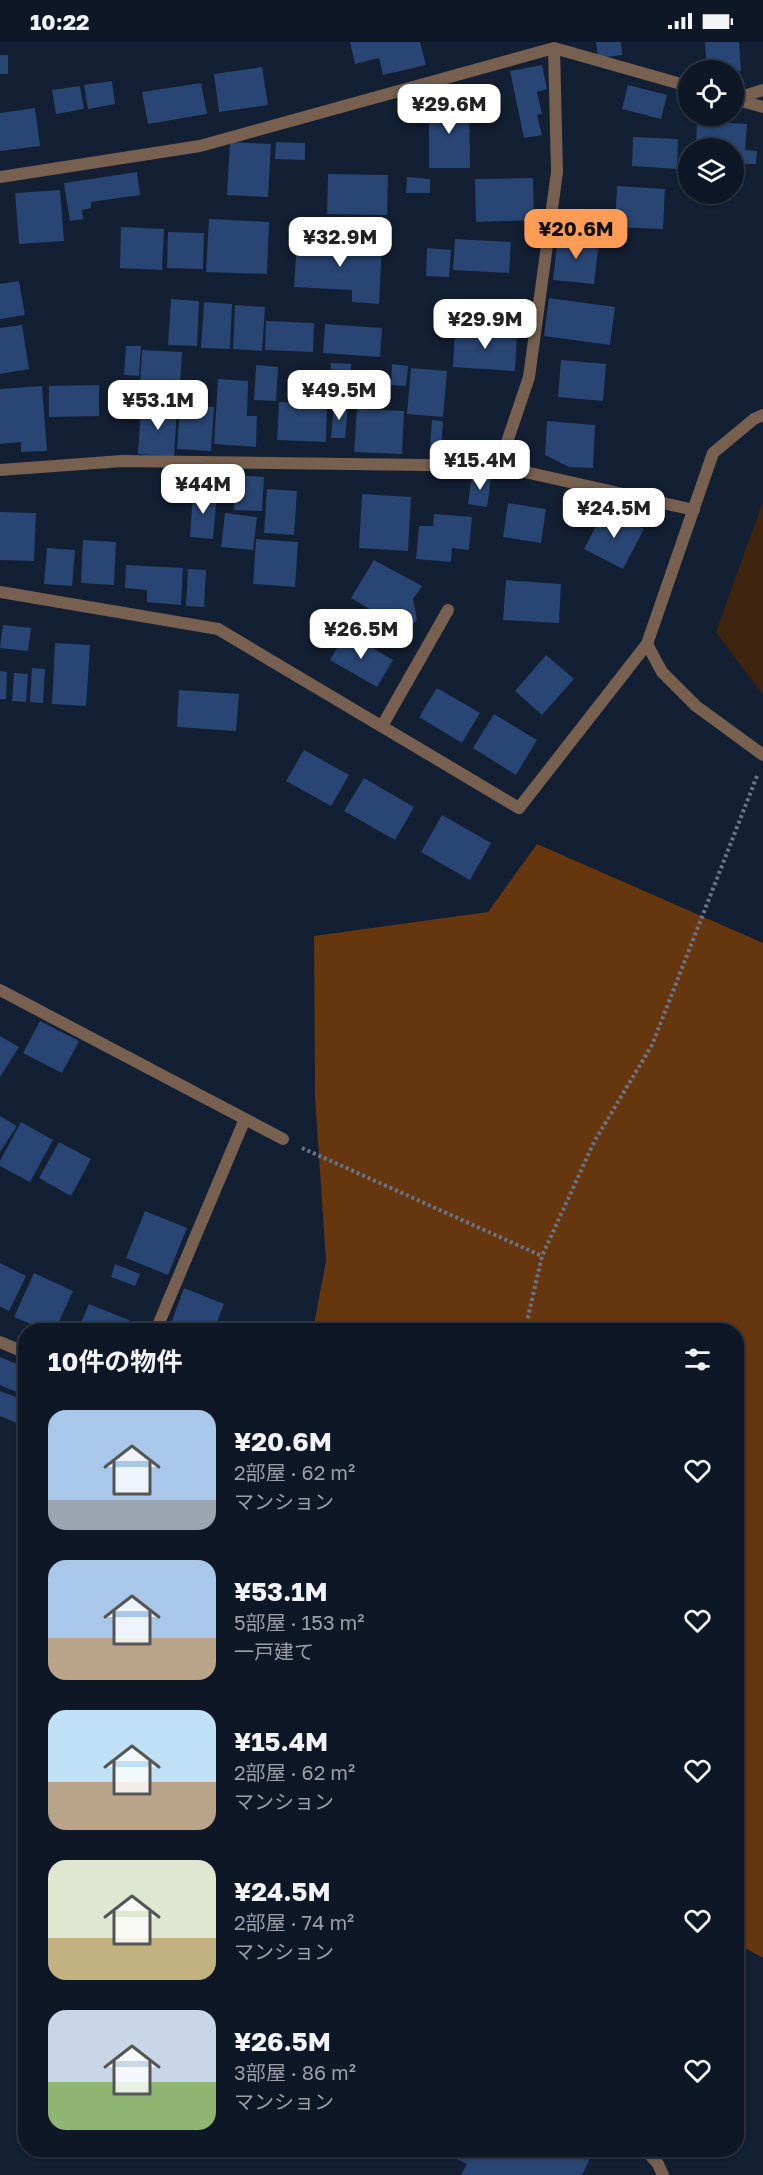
<!DOCTYPE html>
<html lang="ja">
<head>
<meta charset="utf-8">
<style>
	body { margin:0; font-family:"Golos Text","Noto Sans JP",sans-serif; background:#17202e; color:#f1f3f6; height:100vh; display:flex; flex-direction:column; font-size:22px; white-space:nowrap }
	* { box-sizing:border-box; margin:0 }
	p { font-size:20px; color:#9b9fa7 }
	.icon { flex:none; width:33px; height:33px; fill:none; stroke:currentColor; stroke-width:2; stroke-linecap:round; stroke-linejoin:round }
	.map { position:relative; flex:1; overflow:hidden }
	.drawer { position:absolute; left:18px; top:1281px; width:726px; height:834px; display:flex; flex-direction:column; background:#0e1726; border-radius:24px; box-shadow:0 2px 4px #0004,0 0 0 2px #2e3643 }
	.drawer>* { flex:none }
	.tools { position:absolute; left:678px; top:18px; display:grid; gap:12px }
	.tools a { display:grid; place-items:center; width:66px; height:66px; border-radius:50%; background:#0e1726; box-shadow:0 2px 4px #0004,0 0 0 2px #2e3643; font-size:30px }
	.price { position:absolute; translate:-50% -51px; padding:0 14px; border-radius:12px; background:#fff; color:#222; font-size:20px; line-height:39px; filter:drop-shadow(0 2px 3px #0008) }
	.price::after { content:''; position:absolute; left:50%; top:36px; width:18px; height:14px; margin-left:-9px; background:inherit; clip-path:polygon(0 0,100% 0,50% 100%) }
	.price.active { background:#fd9d55; color:#111 }
	ul { padding:0; list-style:none }
	li { display:flex; align-items:center; gap:18px; height:150px; padding:0 30px }
	li span { display:grid; place-items:center; flex:none; width:168px; height:120px; border-radius:18px; color:#555 }
	li>.icon { margin-inline-start:auto }
	span .icon { width:72px; height:72px; fill:#fffc; stroke-width:1 }
	li b { font-size:26px }
	h2 { display:flex; justify-content:space-between; align-items:center; height:72px; padding:0 30px; font-size:26px }
	.status { display:flex; justify-content:space-between; align-items:center; height:42px; padding:0 30px; background:#0e1726; direction:ltr }
	.status svg { height:16px; fill:currentColor }
	.map>svg:first-child { display:block }
</style>
</head>
<body>
<div class="status"><b>10:22</b><svg viewBox="0 0 49 12"><path d="M0 12V9h3v3zM5 12V6h3v6zM10 12V3h3v9zM15 12V0h3v12zM26 1h20v11H26zM47 4h2v5h-2z"/></svg></div>
<div class="map">
<svg width="763" height="2133" viewBox="0 0 763 2133">
	<rect width="100%" height="100%" fill="#131f32"/>
	<path fill="#3f2410" d="M763,459V653L716,590Z"/>
	<path fill="#66360e" d="M537,802L763,901V1916L736,1901V1288H313L326,1219L315,1055L314,894L488,870Z"/>
	<path fill="#284573" d="M350,0H420L426,23L383,33L379,16L355,22Z
		M596,0H621L622,13L598,16Z
		M705,0H739L741,29L707,28Z
		M0,13H8V32H0Z
		M542,23L547,47L537,50L542,72L537,73L542,93L524,96L510,29Z
		M262,25L268,63L219,70L214,32Z
		M112,39L115,62L88,67L84,43Z
		M201,41L207,72L148,82L142,50Z
		M628,43L667,53L661,77L622,67Z
		M80,44L84,67L56,72L52,48Z
		M429,60H469L470,126H429Z
		M35,66L40,104L0,109V71Z
		M697,79L747,82L745,108L757,109L756,122H734V106H696Z
		M633,95L678,97L677,127L632,124Z
		M230,100L271,102L268,155L227,153Z
		M276,100L305,101V118L275,117Z
		M137,130L140,153L91,160V166L82,168L83,177L70,179L64,141Z
		M328,132L388,133L387,173L327,172Z
		M407,135L430,137V151H406Z
		M533,136L534,178L476,180L475,137Z
		M617,144L665,147L663,187L615,185Z
		M60,148L64,199L19,202L15,151Z
		M209,177L269,180L267,232L206,230Z
		M121,185L164,187L162,228L120,226Z
		M168,190L204,191L203,227L167,226Z
		M558,194L599,199L594,242L553,238Z
		M297,197L382,202L379,262L352,260V248L294,245Z
		M455,197L511,200L509,231L453,228Z
		M427,206L451,208L449,235L426,234Z
		M19,239L25,273L0,277V242Z
		M549,256L615,265L610,303L544,294Z
		M171,257L199,259L197,304L168,303Z
		M204,260L232,262L230,307L201,306Z
		M235,263L265,265L262,309L233,307Z
		M266,279L314,281L313,310L265,308Z
		M325,282L382,286L380,315L323,311Z
		M22,283L29,327L0,332V286Z
		M455,287L517,290L515,329L453,325Z
		M126,304H141L139,334L124,333Z
		M142,308L182,310L179,362L139,360Z
		M561,318L606,322L603,359L558,355Z
		M331,321L351,322V339L330,338Z
		M392,322L408,324L406,344L391,343Z
		M256,323L278,325L276,359L254,358Z
		M411,326L447,329L443,375L407,372Z
		M218,337L248,339L247,374H257L256,405L214,402Z
		M99,343V374L49,375V344Z
		M42,344L47,409L21,410V400L0,402V347Z
		M279,360L327,361L326,400L277,398Z
		M334,361L348,363L345,396H331Z
		M180,363L214,365L211,409L177,407Z
		M141,364L177,366L174,415L138,412Z
		M357,367L404,369L402,412L354,410Z
		M432,378L443,379L441,408H430Z
		M547,379L595,383L593,426L569,425L545,413Z
		M235,433L264,435L262,469L234,468Z
		M472,433L491,436L487,465L468,462Z
		M267,447L297,449L294,493L264,491Z
		M193,449L217,451L213,497L190,495Z
		M362,452L411,455L408,509L359,506Z
		M508,461L546,467L541,501L503,495Z
		M605,467L644,487L623,527L584,507Z
		M0,470L36,471L34,519L0,518Z
		M225,471L257,475L253,508L221,505Z
		M434,472L472,475L469,508L452,506L451,520L416,517L419,484H433Z
		M256,497L298,500L295,545L253,542Z
		M83,498L116,500L114,543L81,541Z
		M47,506L75,508L72,544L44,542Z
		M374,518L422,544L413,557L417,578L407,589L351,556Z
		M126,523L183,526L181,563L147,560V548L125,546Z
		M188,527L206,528L204,565L186,564Z
		M506,538L561,542L559,581L503,578Z
		M3,583L31,586L28,609L0,606Z
		M346,590L393,618L377,645L330,618Z
		M55,601L90,603L86,664L52,662Z
		M546,613L574,637L542,673L515,649Z
		M32,626L45,627L43,661L30,660Z
		M0,629L7,630L6,657H0Z
		M14,631L28,632L26,660L12,659Z
		M437,646L480,671L462,701L419,675Z
		M179,648L239,652L236,689L177,685Z
		M494,672L537,698L516,733L473,706Z
		M304,708L349,733L331,764L286,739Z
		M364,736L414,765L395,798L344,769Z
		M442,773L491,801L470,838L421,810Z
		M40,979L79,999L62,1031L23,1011Z
		M0,994L19,1005L0,1035Z
		M0,1074L17,1084L0,1110Z
		M21,1080L53,1098L30,1140L0,1124V1119Z
		M59,1100L91,1117L71,1154L39,1136Z
		M145,1169L187,1186L168,1233L126,1216Z
		M0,1221L26,1234L9,1269L0,1264Z
		M115,1222L140,1232L135,1244L111,1235Z
		M34,1231L73,1249L55,1288H45L14,1275Z
		M184,1246L224,1262L214,1288H181L170,1284Z
		M89,1262L131,1279L127,1288H78Z
		M0,1315L26,1326V1354L0,1343Z
		M0,1349L26,1359L17,1381L0,1374Z
		M438,2108H594L582,2133H461L467,2122Z"/>
	<g fill="none" stroke-linecap="round" stroke-linejoin="round">
		<path stroke="#6a7485" stroke-width="4" stroke-dasharray="3 3" stroke-linecap="butt" d="M302,1106L542,1214
			M525,1288L542,1214L594,1100L652,1003L757,734"/>
		<path stroke="#776050" stroke-width="12" d="M734,57L763,48
			M647,602L662,630L696,664L763,713"/>
		<path stroke="#776050" stroke-width="12" d="M734,57L763,65
			M0,135L200,104L554,6L688,44
			M499,424L529,335L557,130L554,6
			M0,428L122,419L499,424L694,468
			M0,550L218,587L519,766L647,602L713,411L754,377L763,373
			M382,684L448,568
			M0,948L283,1097
			M156,1288L245,1077
			M0,1300L26,1311
			M646,2108L658,2122L663,2133"/>
	</g>
</svg>
<div class="tools">
<a><svg class="icon" aria-label="locate" viewBox="0 0 24 24"><circle cx="12" cy="12" r="6"/><path d="M12 2v4M12 18v4M2 12h4M18 12h4"/></svg></a>
<a><svg class="icon" aria-label="layers" viewBox="0 0 24 24"><path d="M12 4l9 5-9 5-9-5zM3 14l9 5 9-5"/></svg></a>
</div>
<b class="price" style="left:449px;top:93px">¥29.6M</b>
<b class="price active" style="left:576px;top:218px">¥20.6M</b>
<b class="price" style="left:340px;top:226px">¥32.9M</b>
<b class="price" style="left:485px;top:308px">¥29.9M</b>
<b class="price" style="left:339px;top:379px">¥49.5M</b>
<b class="price" style="left:158px;top:389px">¥53.1M</b>
<b class="price" style="left:480px;top:449px">¥15.4M</b>
<b class="price" style="left:203px;top:473px">¥44M</b>
<b class="price" style="left:614px;top:497px">¥24.5M</b>
<b class="price" style="left:361px;top:618px">¥26.5M</b>
<section class="drawer">
<h2>10件の物件<svg class="icon" aria-label="filters" viewBox="0 0 24 24"><path d="M4 7h16M4 17h16"/><circle cx="9" cy="7" r="2"/><circle cx="15" cy="17" r="2"/></svg></h2>
<ul>
<li><span style="background:linear-gradient(#a9c7e8 75%,#9aa5b1 0)"><svg class="icon" aria-label="home" viewBox="0 0 24 24"><path d="M3 11l9-7 9 7M6 9v11h12V9"/></svg></span><div><b>¥20.6M</b><p>2部屋 · 62 m²</p><p>マンション</p></div><svg class="icon" aria-label="heart" viewBox="0 0 24 24"><path d="M12 20l-8-8c-3-5 5-10 8-4 3-6 11-1 8 4z"/></svg></li>
<li><span style="background:linear-gradient(#a9c7e8 65%,#b9a48a 0)"><svg class="icon" aria-label="home" viewBox="0 0 24 24"><path d="M3 11l9-7 9 7M6 9v11h12V9"/></svg></span><div><b>¥53.1M</b><p>5部屋 · 153 m²</p><p>一戸建て</p></div><svg class="icon" aria-label="heart" viewBox="0 0 24 24"><path d="M12 20l-8-8c-3-5 5-10 8-4 3-6 11-1 8 4z"/></svg></li>
<li><span style="background:linear-gradient(#bfe0f5 60%,#b9a48a 0)"><svg class="icon" aria-label="home" viewBox="0 0 24 24"><path d="M3 11l9-7 9 7M6 9v11h12V9"/></svg></span><div><b>¥15.4M</b><p>2部屋 · 62 m²</p><p>マンション</p></div><svg class="icon" aria-label="heart" viewBox="0 0 24 24"><path d="M12 20l-8-8c-3-5 5-10 8-4 3-6 11-1 8 4z"/></svg></li>
<li><span style="background:linear-gradient(#dfe7d0 65%,#c2b280 0)"><svg class="icon" aria-label="home" viewBox="0 0 24 24"><path d="M3 11l9-7 9 7M6 9v11h12V9"/></svg></span><div><b>¥24.5M</b><p>2部屋 · 74 m²</p><p>マンション</p></div><svg class="icon" aria-label="heart" viewBox="0 0 24 24"><path d="M12 20l-8-8c-3-5 5-10 8-4 3-6 11-1 8 4z"/></svg></li>
<li><span style="background:linear-gradient(#c9d6e8 60%,#8fb573 0)"><svg class="icon" aria-label="home" viewBox="0 0 24 24"><path d="M3 11l9-7 9 7M6 9v11h12V9"/></svg></span><div><b>¥26.5M</b><p>3部屋 · 86 m²</p><p>マンション</p></div><svg class="icon" aria-label="heart" viewBox="0 0 24 24"><path d="M12 20l-8-8c-3-5 5-10 8-4 3-6 11-1 8 4z"/></svg></li>
</ul>
</section>
</div>
</body>
</html>
